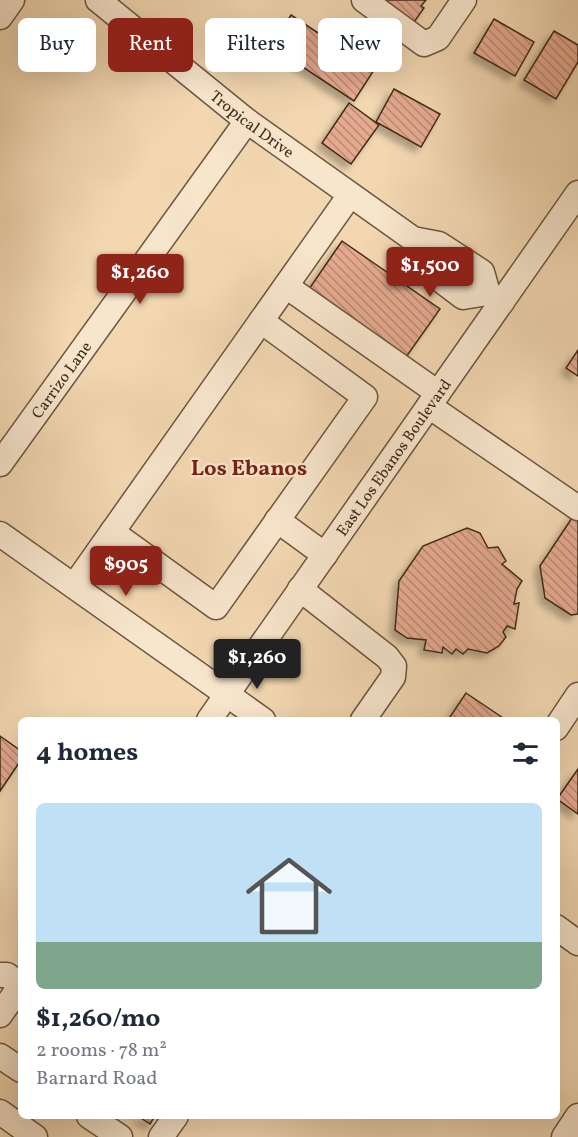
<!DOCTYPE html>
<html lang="en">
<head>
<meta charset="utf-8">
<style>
	body { margin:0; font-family:Vollkorn,serif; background:#f2f2f3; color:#1f2937; height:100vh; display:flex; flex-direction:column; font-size:22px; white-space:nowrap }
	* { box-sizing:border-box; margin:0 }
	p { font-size:20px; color:#747a83 }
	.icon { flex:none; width:33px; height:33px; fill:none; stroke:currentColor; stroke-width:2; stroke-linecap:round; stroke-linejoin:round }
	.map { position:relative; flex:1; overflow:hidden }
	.details { position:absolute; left:18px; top:717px; width:542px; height:402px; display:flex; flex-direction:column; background:#fff; border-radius:9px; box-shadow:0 6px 24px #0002 }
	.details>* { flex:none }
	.hud { position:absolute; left:18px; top:18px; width:543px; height:54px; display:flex; gap:12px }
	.price { position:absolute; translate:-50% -51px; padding:0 14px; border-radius:6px; background:#8f2418; color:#fff; font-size:20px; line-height:39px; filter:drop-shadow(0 2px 3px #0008) }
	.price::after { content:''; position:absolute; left:50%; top:36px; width:18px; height:14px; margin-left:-9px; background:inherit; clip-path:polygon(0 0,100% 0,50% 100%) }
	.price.active { background:#222; color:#fff }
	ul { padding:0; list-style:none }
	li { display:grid; align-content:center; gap:12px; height:318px; padding:0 18px }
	li span { display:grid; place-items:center; height:186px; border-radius:9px; color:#555 }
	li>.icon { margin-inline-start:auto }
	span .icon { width:108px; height:108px; fill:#fffc; stroke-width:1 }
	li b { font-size:26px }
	h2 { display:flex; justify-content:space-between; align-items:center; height:72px; padding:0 18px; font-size:26px }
	.chip { padding:0 21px; border-radius:9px; background:#fff; box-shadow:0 6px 24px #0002; font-size:21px; line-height:54px }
	.chip.active { background:#8f2418; color:#fff }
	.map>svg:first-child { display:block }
</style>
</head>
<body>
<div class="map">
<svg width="578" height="1137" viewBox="0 0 578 1137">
	<defs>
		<pattern id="building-back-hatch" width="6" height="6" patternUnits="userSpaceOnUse" patternTransform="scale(1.5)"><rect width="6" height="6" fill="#e4a98f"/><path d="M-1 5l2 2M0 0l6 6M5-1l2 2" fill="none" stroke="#ba8a74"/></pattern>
		<filter id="shadow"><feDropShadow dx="-5.5" dy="5.5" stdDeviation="3" flood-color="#0004"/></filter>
	</defs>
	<rect width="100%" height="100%" fill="#f2d7b1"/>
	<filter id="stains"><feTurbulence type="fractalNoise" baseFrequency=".00333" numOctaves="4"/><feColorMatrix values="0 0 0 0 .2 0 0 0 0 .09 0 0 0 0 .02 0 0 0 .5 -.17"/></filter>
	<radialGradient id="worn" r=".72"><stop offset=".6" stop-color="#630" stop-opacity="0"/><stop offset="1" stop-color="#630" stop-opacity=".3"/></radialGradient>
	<path fill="url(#building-back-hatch)" stroke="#402b17" stroke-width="1.5" filter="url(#shadow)" d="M376,0H426L421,6L424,8L412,25Z
		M291,15L374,70L354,101L271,46Z
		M494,19L534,42L515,76L474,53Z
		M554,31L578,45V62L556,99L524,80Z
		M394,89L440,114L421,147L376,122Z
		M349,103L379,125L351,164L322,143Z
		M342,241L440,309L404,360L307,292Z
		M578,350V376L566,368Z
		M578,509V614L571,615L545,598L540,566Z
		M467,528L480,533L488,548L498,547L506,561L502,564L522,581L517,589L514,604L519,603L515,629L507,626L503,632L506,637L499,646L487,653L468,649L463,654L456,649L452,654L443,647L442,653L424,650L426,640L407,638L395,630L399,581L423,546Z
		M466,693L506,720H448Z
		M0,736L21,751V760L0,791Z
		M578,769V814L557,799Z
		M138,1116H155L150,1124Z"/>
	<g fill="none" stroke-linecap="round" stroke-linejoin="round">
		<defs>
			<g id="minor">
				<path id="s1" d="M98,0L247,121L413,239L439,244L482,272L488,293L502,302"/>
				<path d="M364,0L424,44L438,38L464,0"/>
				<path d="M0,17L12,0"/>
				<path d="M413,239L422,266L463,297L488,293"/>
				<path d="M286,286L438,393"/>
				<path d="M429,406L578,508"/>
				<path id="s2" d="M0,464L247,121"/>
				<path d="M277,520L325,555"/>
				<path d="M112,532L216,607L365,397L261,321"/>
				<path d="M0,534L263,720"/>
				<path d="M74,586L350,195"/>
				<path d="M300,589L387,657L394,666L393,677L363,720"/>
				<path id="s3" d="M209,720L578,193"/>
				<path d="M556,728L578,695"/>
				<path d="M556,927L578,943"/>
				<path d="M0,975H7L21,985"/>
				<path d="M0,1015L21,985"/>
				<path d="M0,1056L21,1070"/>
				<path d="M0,1112L35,1137"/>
				<path d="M89,1116L120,1137"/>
				<path d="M161,1137L176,1116"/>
				<path d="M564,1137L578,1116"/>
			</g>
		</defs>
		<use href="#minor" stroke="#6c563e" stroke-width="27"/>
		<use href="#minor" stroke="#f7e5cc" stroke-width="24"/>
	</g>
	<g text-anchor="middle" stroke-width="4.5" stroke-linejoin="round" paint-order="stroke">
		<g font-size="16" fill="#402b17" stroke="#f7e5cc">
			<text dy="6" stroke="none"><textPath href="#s1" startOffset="198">Tropical Drive</textPath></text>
			<text dy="6" stroke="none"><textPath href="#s2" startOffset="104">Carrizo Lane</textPath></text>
			<text dy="6" stroke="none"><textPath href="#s3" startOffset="321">East Los Ebanos Boulevard</textPath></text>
		</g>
		<g font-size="22" font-weight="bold" fill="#7a1f14" stroke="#f7e5cc">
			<text x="249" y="475">Los Ebanos</text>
		</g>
	</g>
	<rect width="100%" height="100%" filter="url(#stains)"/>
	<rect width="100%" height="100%" fill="url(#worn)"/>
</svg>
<b class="price" style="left:430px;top:298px">$1,500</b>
<b class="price" style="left:140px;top:305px">$1,260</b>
<b class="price" style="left:126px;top:597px">$905</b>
<b class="price active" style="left:257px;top:690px">$1,260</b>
<div class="hud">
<a class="chip">Buy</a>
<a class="chip active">Rent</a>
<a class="chip">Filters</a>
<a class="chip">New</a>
</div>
<section class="details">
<h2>4 homes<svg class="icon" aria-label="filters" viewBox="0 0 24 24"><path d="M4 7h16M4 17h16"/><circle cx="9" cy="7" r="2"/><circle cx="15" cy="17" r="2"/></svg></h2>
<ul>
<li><span style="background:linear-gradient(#bfe0f5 75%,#7fa58c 0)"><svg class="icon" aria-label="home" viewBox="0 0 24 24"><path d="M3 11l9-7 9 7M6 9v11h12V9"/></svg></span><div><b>$1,260/mo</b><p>2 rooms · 78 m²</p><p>Barnard Road</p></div></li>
</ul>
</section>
</div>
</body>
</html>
